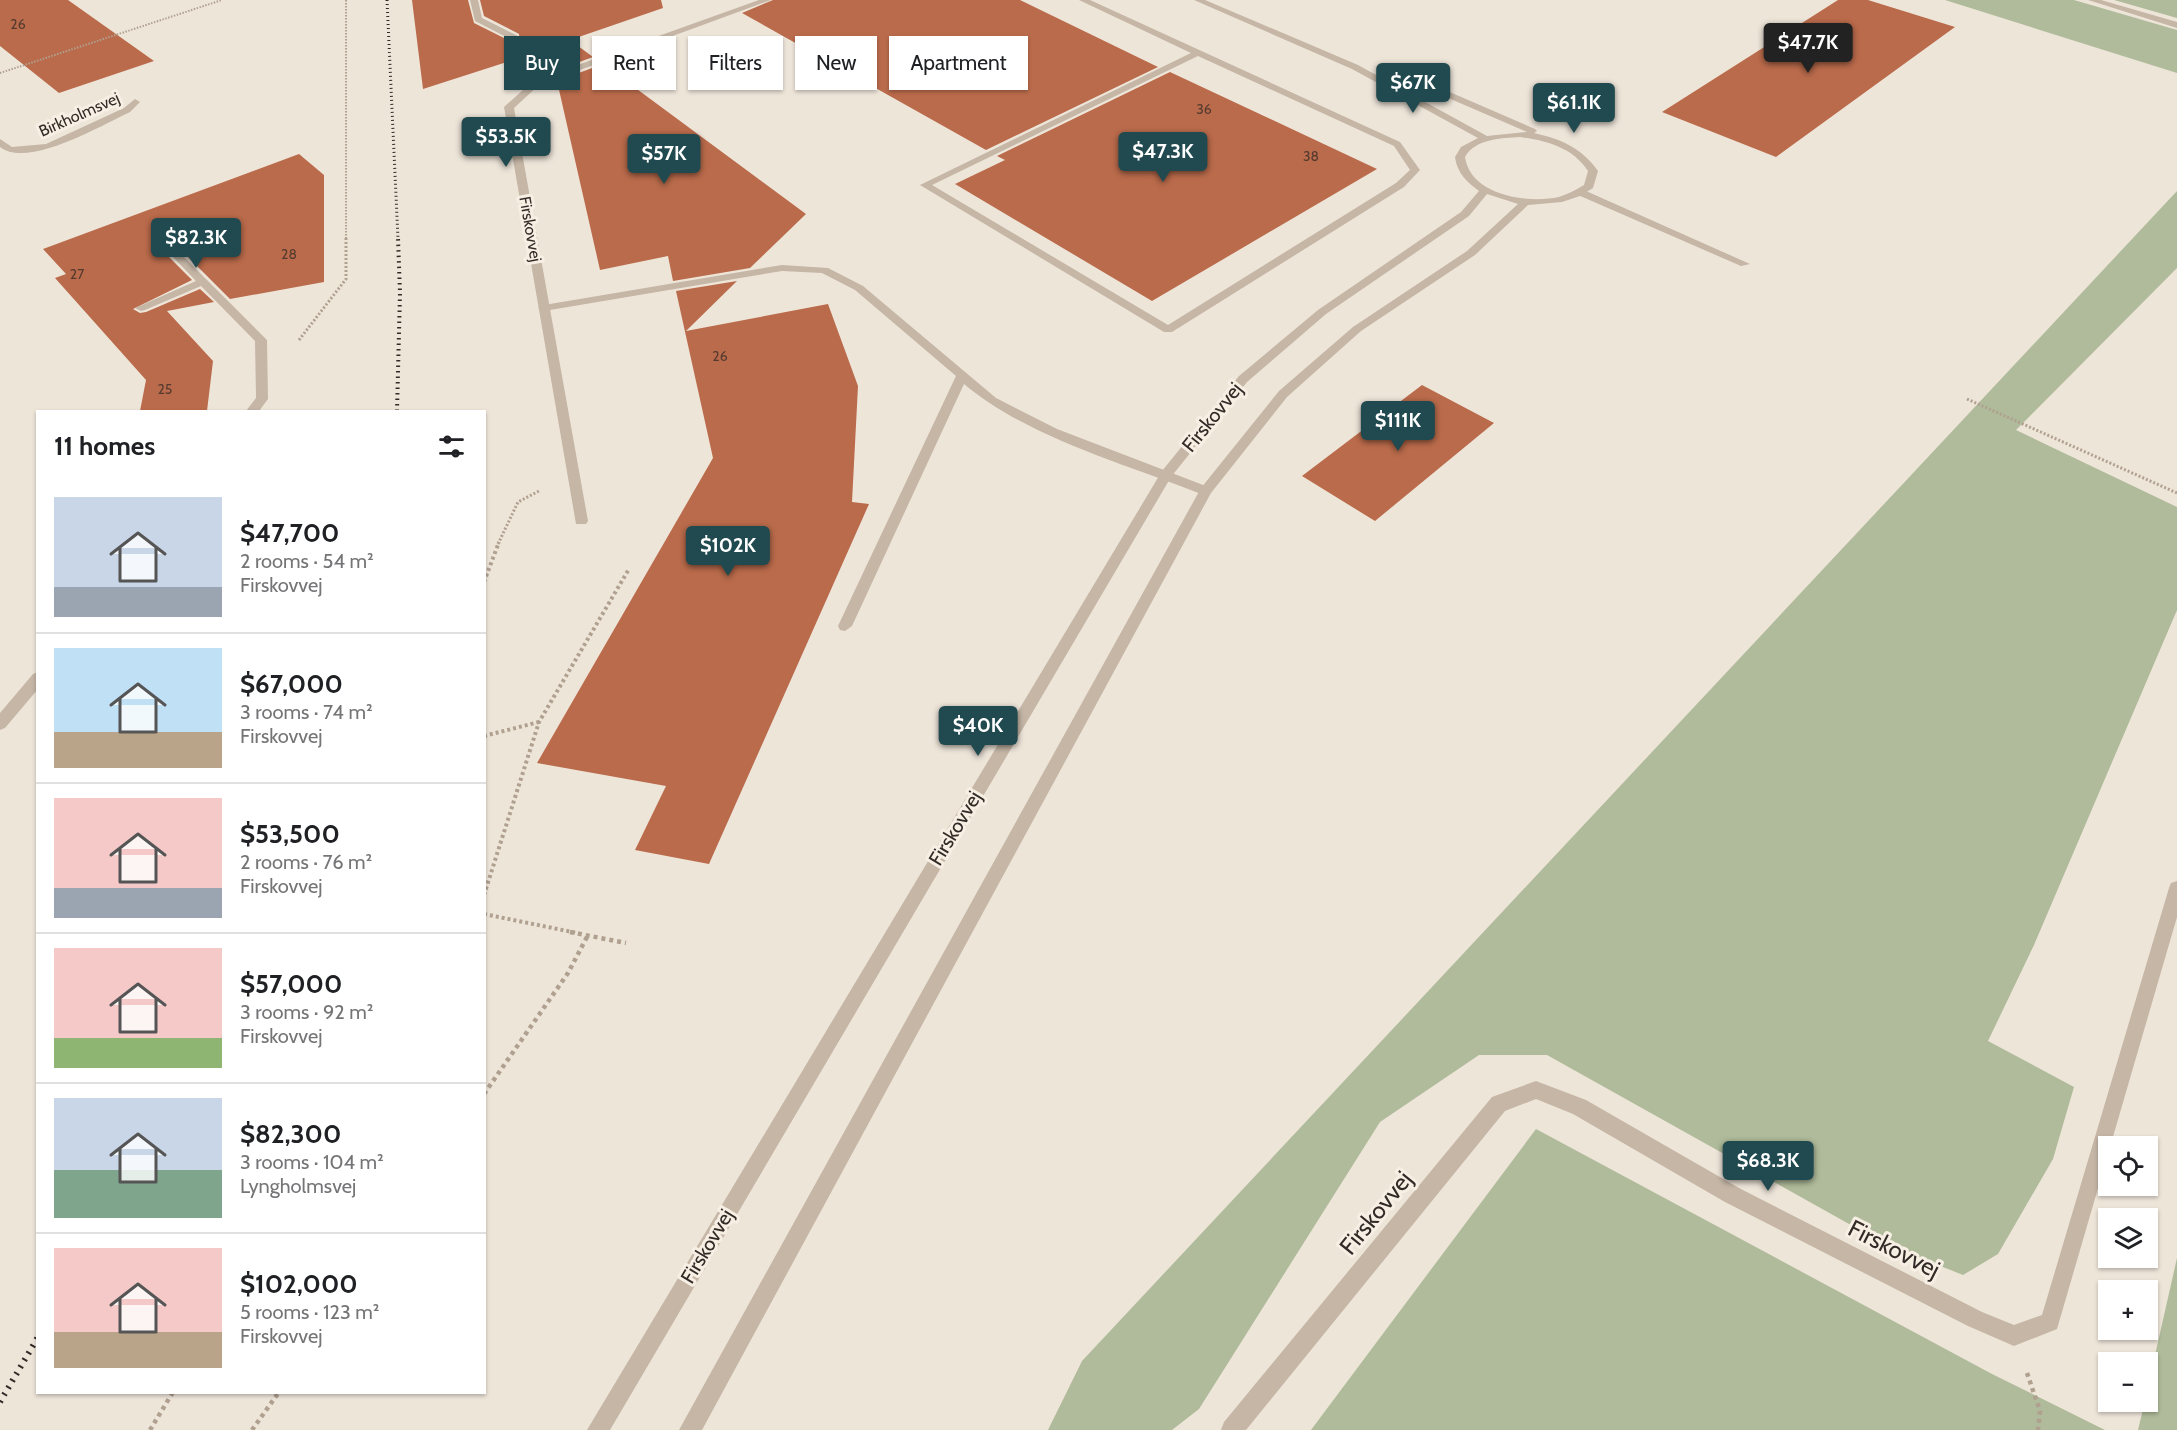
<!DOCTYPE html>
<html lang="en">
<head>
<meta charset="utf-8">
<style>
	body { margin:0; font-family:Cabin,sans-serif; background:#f6f6f6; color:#202124; height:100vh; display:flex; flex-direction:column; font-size:22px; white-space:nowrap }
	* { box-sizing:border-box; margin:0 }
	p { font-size:20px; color:#757577 }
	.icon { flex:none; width:33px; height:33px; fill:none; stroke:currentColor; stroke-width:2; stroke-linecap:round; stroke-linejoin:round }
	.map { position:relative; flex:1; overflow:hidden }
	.side { position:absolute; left:36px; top:410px; width:450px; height:984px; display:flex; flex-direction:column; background:#fff; border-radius:0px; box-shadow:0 2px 4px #0004 }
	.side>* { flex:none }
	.top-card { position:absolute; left:504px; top:36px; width:570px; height:54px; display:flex; gap:12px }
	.fabs { position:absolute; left:2098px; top:1136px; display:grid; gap:12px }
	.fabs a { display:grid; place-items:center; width:60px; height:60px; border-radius:0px; background:#fff; box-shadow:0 2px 4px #0004; font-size:30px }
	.price { position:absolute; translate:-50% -51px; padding:0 14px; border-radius:6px; background:#204a4f; color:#fff; font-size:20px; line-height:39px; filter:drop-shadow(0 2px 3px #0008) }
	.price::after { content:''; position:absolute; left:50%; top:36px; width:18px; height:14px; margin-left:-9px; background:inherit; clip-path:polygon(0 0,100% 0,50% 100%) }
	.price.selected { background:#222; color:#fff }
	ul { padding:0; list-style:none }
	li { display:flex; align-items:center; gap:18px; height:150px; padding:0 18px }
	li+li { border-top:2px solid #e0e0e0 }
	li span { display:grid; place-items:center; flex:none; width:168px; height:120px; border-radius:0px; color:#555 }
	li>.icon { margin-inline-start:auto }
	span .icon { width:72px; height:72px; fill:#fffc; stroke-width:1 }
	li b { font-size:26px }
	h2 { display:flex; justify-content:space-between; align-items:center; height:72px; padding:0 18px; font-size:26px }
	.pill { padding:0 21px; border-radius:0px; background:#fff; box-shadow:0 2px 4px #0004; font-size:21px; line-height:54px }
	.pill.selected { background:#204a4f; color:#fff }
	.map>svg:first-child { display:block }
</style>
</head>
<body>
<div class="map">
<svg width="2177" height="1430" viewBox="0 0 2177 1430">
	<rect width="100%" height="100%" fill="#eee5d9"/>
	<path fill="#afbb9a" d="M1945,0H2074L2177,30V73Z
		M2114,0H2177V18Z
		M2177,191V268L2016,430L2177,507V610L2034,945L1988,1041L2074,1087L2053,1159L1998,1254L1963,1275L1883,1243L1547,1055H1479L1380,1122L1199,1409L1172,1430H1048L1082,1361Z
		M1536,1129L1992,1374L2105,1430H1311Z
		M2177,1258V1430H2138L2145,1401H2148V1386Z"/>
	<path fill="#ba6b4b" d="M0,0H68L154,61L59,93L0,46Z
		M412,0H468L474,23L512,42H520L519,34L484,16L480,0H661L663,8L570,40L593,57L555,71L550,48L423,89Z
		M773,0H1020L1158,67L986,150L742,13Z
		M1838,0H1868L1955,27L1776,157L1662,112Z
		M603,64L806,214L750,268L673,281L668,256L600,270L557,81Z
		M1170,72L1377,169L1152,301L955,184L1005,160L997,156Z
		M299,154L324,175V282L230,299L181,250L176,249L169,252L168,256L192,280L133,309L140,313L146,312L200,289L214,302L167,311L213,361L207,411H140L146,380L55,278L66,274L43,249Z
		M737,281L686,331L828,304L858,386L852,502L869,504L709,864L635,850L666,786L537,763L713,458L676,291Z
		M1422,385L1494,423L1375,521L1302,476Z"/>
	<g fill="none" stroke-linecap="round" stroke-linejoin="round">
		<path stroke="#b0a090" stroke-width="2" stroke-dasharray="1.5 1.5" stroke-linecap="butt" d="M346,0V239
			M0,73L222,0"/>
		<path stroke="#b0a090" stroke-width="3" stroke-dasharray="2 2" stroke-linecap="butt" d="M299,340L346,279V238
			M1967,399L2177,493
			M498,544L518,502L539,491"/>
		<path stroke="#b0a090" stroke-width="4" stroke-dasharray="3 3" stroke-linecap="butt" d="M484,582L499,542
			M484,736L539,722
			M484,895L539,722L629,569
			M484,914L577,933"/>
		<path stroke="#b0a090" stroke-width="4.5" stroke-dasharray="4 4" stroke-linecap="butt" d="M570,932L626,943
			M484,1094L568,973L588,935
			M2027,1373L2040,1411L2038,1430
			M150,1430L173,1392
			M252,1430L279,1392"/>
		<path fill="#c5b6a6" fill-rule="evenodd" d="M470,0H478L482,18L518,36V40H512L475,21Z
			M1079,0H1090L1400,142L1420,170L1404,187L1172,332H1164L920,185L1191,53ZM1198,56L1394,146L1410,170L1396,183L1168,325L932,185Z
			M2088,0H2101L2177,22V28Z
			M1578,191H1586L1750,264L1741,266L1578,195Z
			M782,265L828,268L863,286L996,398L1057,429L1211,488L1212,491L1206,495L1201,494C1125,464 1027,437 964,384L852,626L845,631L840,630L838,626L956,376L855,290L822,273L782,271L544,311L538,308L544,305Z"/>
		<path fill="#c5b6a6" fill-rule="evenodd" d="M759,0H771L539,85L514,108L588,521L586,524H576L504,107L533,81Z
			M135,99L140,102L130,112C102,125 28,169 0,147V139L12,147L46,144L124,108Z
			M175,251L179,252L267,340L268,399L259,411H246L256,398L255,341L201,286L145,310L141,311L135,308L196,281L170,254Z
			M38,672V689L5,728L0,730V713L33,674Z
			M2177,881V917L2057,1329L2014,1346L1968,1326L1725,1202L1573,1114L1536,1099L1505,1111L1246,1430H1221L1224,1422L1492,1097L1536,1081L1586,1100L1739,1188L1982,1312L2014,1325L2042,1315L2169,888L2171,883Z"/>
		<path fill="#c5b6a6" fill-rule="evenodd" d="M1194,0H1205L1358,65L1487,136L1527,132L1439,94L1380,75L1384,72L1445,90L1535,129L1537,131L1534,133C1561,139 1582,148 1598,171L1593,188L1580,196L1562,202L1528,205L1475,255L1361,331L1287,397L1211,493L702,1430H679L1201,488L1279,391L1353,327L1467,251L1518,204L1487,194L1469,216L1326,314L1247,382L1171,477L610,1430H587L1162,471L1239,376L1318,310L1461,212L1479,191C1467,182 1457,173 1455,157L1461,147L1478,138L1352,69ZM1520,137C1547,141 1572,147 1588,171L1584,185C1576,190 1568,194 1559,197C1527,204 1470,195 1465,157C1475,139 1501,138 1520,137Z"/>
		<path stroke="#322a26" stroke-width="3" stroke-dasharray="1 3" stroke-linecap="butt" d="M387,0L398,239"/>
		<path stroke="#322a26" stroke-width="4" stroke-dasharray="1.5 4" stroke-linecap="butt" d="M397,411L400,293L398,238"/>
		<path stroke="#322a26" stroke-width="6" stroke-dasharray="2 6" stroke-linecap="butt" d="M0,1402L38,1337"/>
	</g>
	<g text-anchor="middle" stroke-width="6" stroke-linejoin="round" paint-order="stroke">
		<g font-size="14" fill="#543a2f">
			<text x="18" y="29">26</text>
			<text x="1204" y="114">36</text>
			<text x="1311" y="161">38</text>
			<text x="289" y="259">28</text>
			<text x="77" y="279">27</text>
			<text x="720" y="361">26</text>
			<text x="165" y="394">25</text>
		</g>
		<g font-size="16" fill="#322a26" stroke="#f7efe4">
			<text transform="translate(79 114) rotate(-24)" y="6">Birkholmsvej</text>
			<text transform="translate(531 229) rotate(80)" y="6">Firskovvej</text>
		</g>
		<g font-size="20" fill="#322a26" stroke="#f7efe4">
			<text transform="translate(1212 417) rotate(-51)" y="7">Firskovvej</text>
			<text transform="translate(955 828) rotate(-59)" y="7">Firskovvej</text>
			<text transform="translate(707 1246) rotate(-59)" y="7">Firskovvej</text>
		</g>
		<g font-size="24" fill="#322a26" stroke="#f7efe4">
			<text transform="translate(1376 1213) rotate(-51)" y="8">Firskovvej</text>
			<text transform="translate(1894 1249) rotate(27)" y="8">Firskovvej</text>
		</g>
	</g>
</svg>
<div class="fabs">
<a><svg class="icon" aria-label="locate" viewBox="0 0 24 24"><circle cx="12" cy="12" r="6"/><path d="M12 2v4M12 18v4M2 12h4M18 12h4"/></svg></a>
<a><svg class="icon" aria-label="layers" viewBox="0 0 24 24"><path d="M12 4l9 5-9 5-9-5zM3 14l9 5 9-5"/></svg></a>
<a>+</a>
<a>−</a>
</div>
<b class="price selected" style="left:1808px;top:74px">$47.7K</b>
<b class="price" style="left:1413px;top:114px">$67K</b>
<b class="price" style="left:1574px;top:134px">$61.1K</b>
<b class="price" style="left:506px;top:168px">$53.5K</b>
<b class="price" style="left:1163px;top:183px">$47.3K</b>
<b class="price" style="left:664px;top:185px">$57K</b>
<b class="price" style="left:196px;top:269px">$82.3K</b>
<b class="price" style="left:1398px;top:452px">$111K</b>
<b class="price" style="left:728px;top:577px">$102K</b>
<b class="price" style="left:978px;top:757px">$40K</b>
<b class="price" style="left:1768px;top:1192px">$68.3K</b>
<div class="top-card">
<a class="pill selected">Buy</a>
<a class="pill">Rent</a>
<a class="pill">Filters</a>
<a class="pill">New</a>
<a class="pill">Apartment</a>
</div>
<section class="side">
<h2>11 homes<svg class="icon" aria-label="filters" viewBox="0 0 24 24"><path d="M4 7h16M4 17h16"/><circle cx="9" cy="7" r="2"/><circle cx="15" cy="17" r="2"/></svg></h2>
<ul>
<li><span style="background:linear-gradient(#c9d6e8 75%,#9aa5b1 0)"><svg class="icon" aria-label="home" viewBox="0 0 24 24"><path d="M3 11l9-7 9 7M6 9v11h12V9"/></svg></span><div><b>$47,700</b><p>2 rooms · 54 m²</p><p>Firskovvej</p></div></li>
<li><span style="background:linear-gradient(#bfe0f5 70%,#b9a48a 0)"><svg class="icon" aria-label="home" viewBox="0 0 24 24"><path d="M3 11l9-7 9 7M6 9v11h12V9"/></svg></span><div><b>$67,000</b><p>3 rooms · 74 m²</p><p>Firskovvej</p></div></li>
<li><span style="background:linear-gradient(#f6c9c9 75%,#9aa5b1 0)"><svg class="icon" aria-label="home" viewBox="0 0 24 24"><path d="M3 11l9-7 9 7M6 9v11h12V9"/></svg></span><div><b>$53,500</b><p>2 rooms · 76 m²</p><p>Firskovvej</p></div></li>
<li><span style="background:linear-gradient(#f6c9c9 75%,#8fb573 0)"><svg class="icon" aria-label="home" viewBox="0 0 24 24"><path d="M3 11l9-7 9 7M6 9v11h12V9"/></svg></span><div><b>$57,000</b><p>3 rooms · 92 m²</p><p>Firskovvej</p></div></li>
<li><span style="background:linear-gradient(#c9d6e8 60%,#7fa58c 0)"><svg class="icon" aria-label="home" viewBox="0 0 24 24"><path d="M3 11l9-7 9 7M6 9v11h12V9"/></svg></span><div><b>$82,300</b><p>3 rooms · 104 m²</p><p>Lyngholmsvej</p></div></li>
<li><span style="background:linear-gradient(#f6c9c9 70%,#b9a48a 0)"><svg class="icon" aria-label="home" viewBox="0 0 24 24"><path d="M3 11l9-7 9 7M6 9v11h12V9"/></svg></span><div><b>$102,000</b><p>5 rooms · 123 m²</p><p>Firskovvej</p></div></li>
</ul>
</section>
</div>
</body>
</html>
